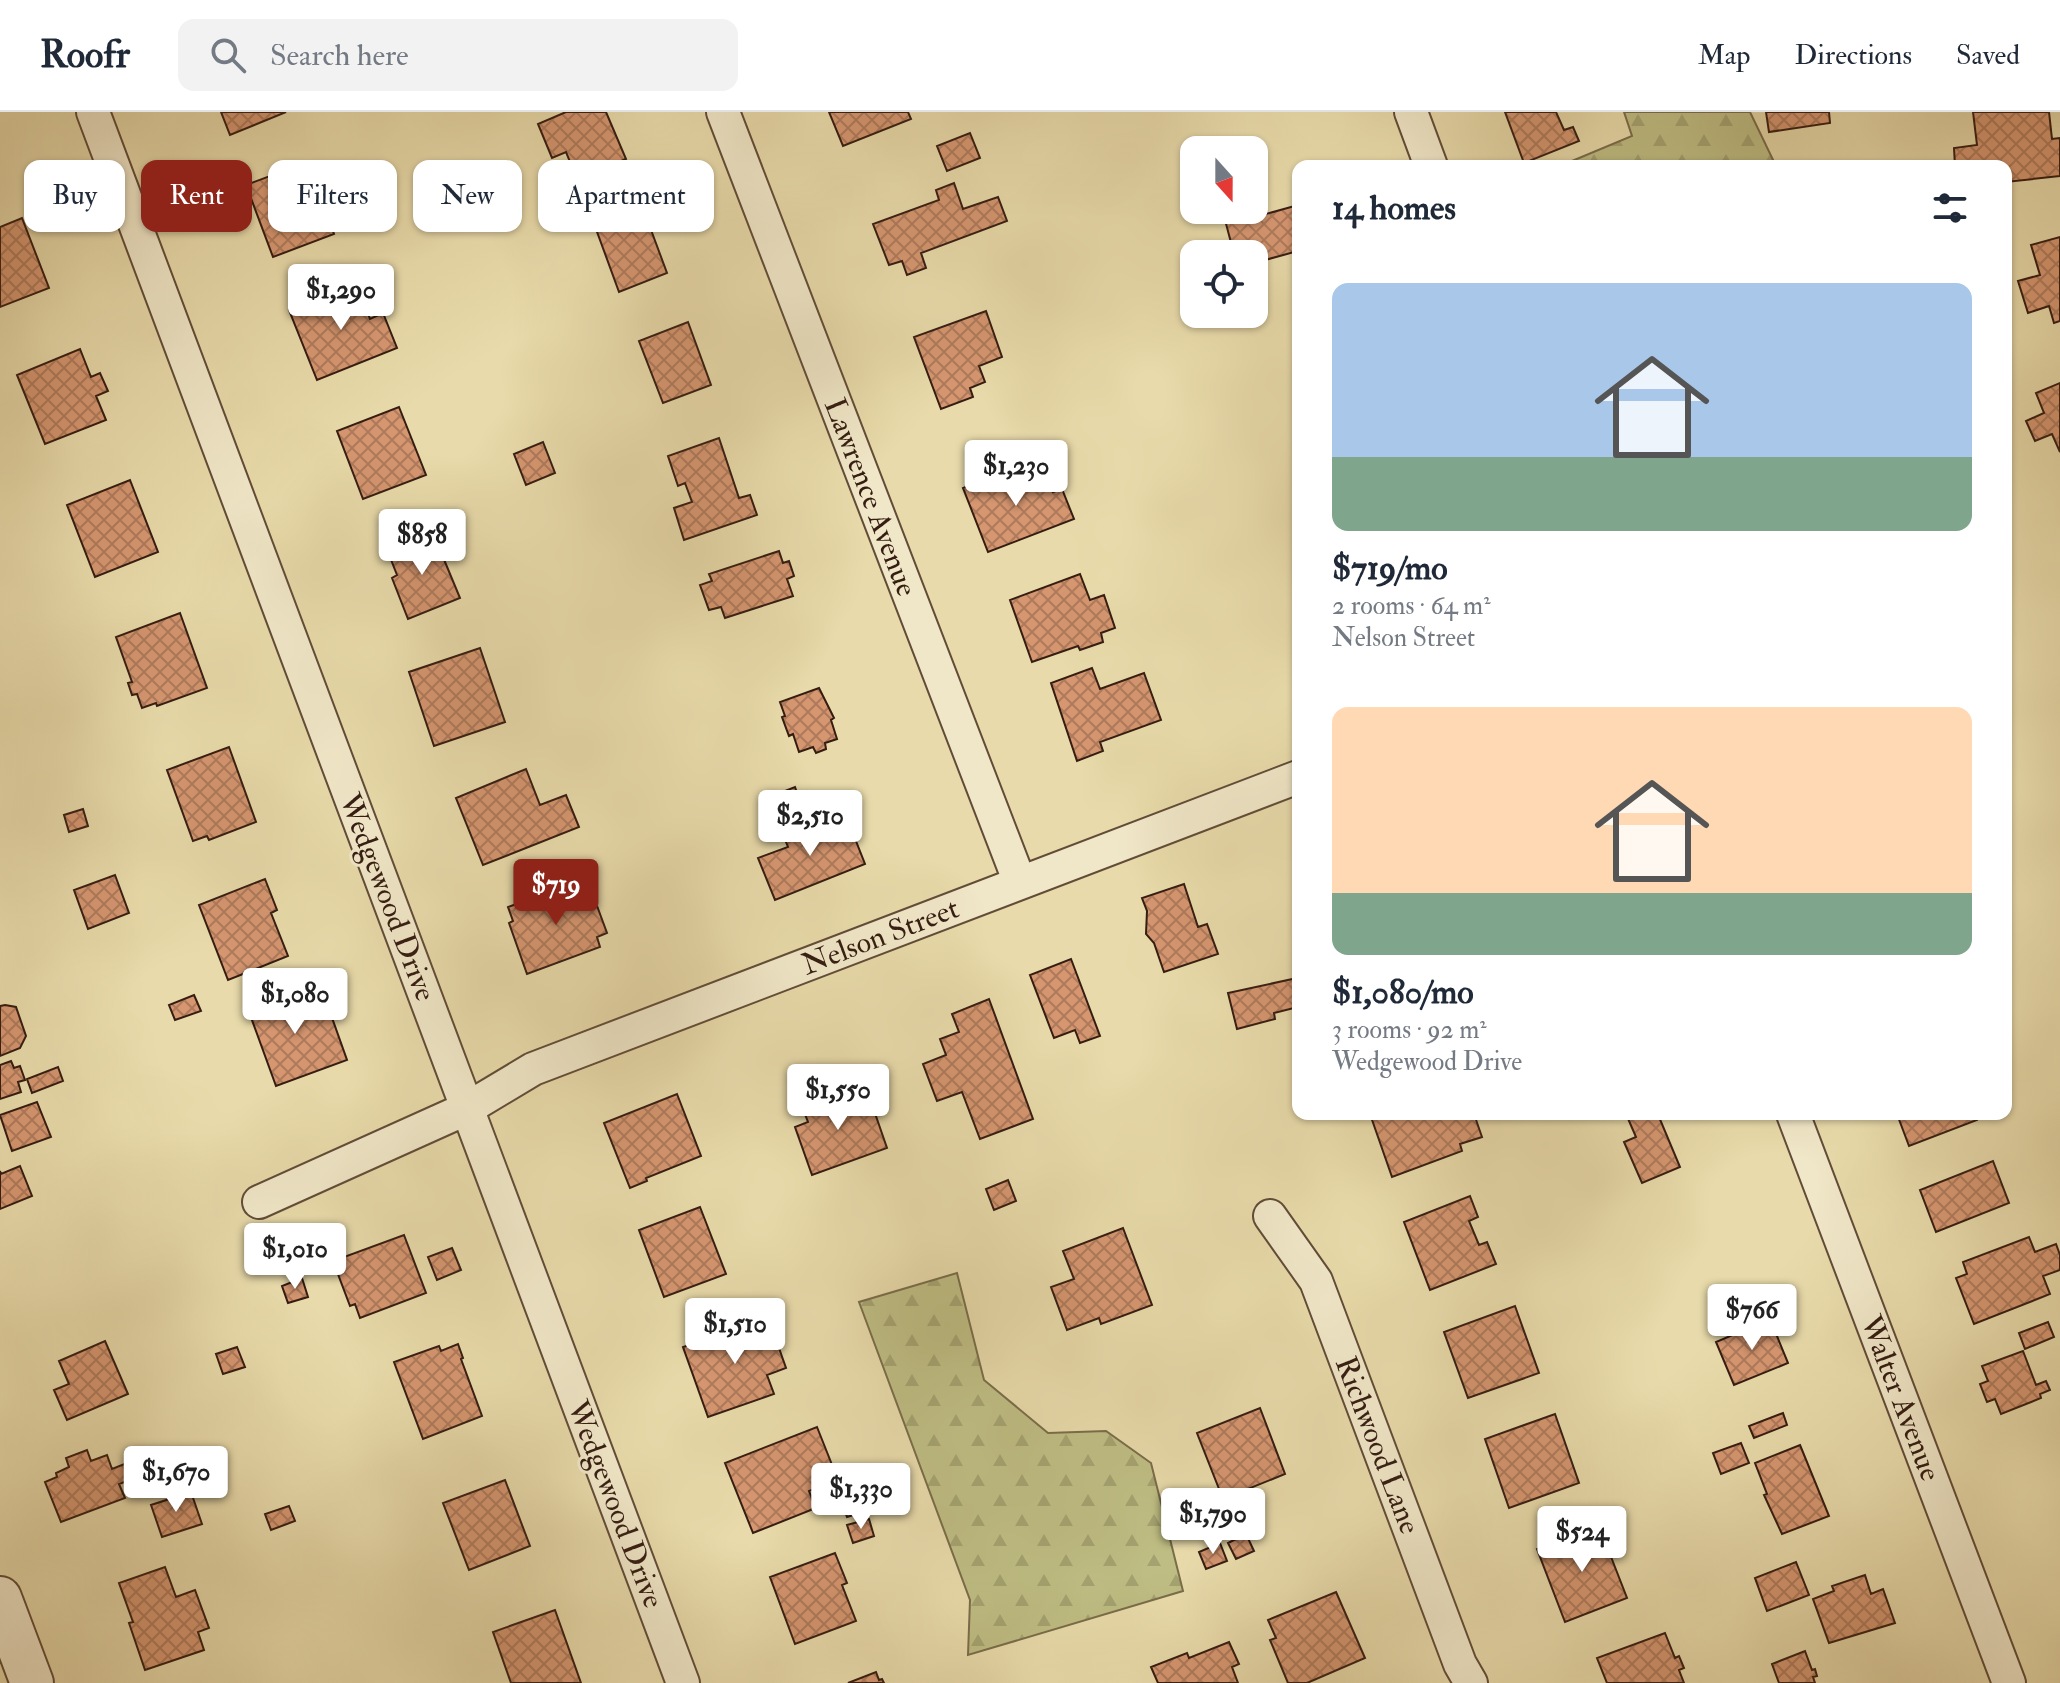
<!DOCTYPE html>
<html lang="en">
<head>
<meta charset="utf-8">
<style>
	body { margin:0; font-family:"IM FELL Double Pica",serif; background:#f2f2f3; color:#1f2937; height:100vh; display:flex; flex-direction:column; font-size:30px; white-space:nowrap }
	* { box-sizing:border-box; margin:0 }
	p { font-size:26px; color:#747a83 }
	.icon { flex:none; width:44px; height:44px; fill:none; stroke:currentColor; stroke-width:2; stroke-linecap:round; stroke-linejoin:round }
	.map { position:relative; flex:1; overflow:hidden }
	.details { position:absolute; left:1292px; top:48px; width:720px; height:960px; display:flex; flex-direction:column; background:#fff; border-radius:16px; box-shadow:0 2px 6px #0004 }
	.details>* { flex:none }
	.banner { position:absolute; left:24px; top:48px; width:760px; height:72px; display:flex; gap:16px }
	.needle { width:52px; rotate:159deg }
	.controls { position:absolute; left:1180px; top:24px; display:grid; gap:16px }
	.controls a { display:grid; place-items:center; width:88px; height:88px; border-radius:16px; background:#fff; box-shadow:0 2px 6px #0004; font-size:40px }
	.price { position:absolute; translate:-50% -68px; padding:0 18px; border-radius:8px; background:#fff; color:#222; font-size:26px; line-height:52px; filter:drop-shadow(0 2px 4px #0008) }
	.price::after { content:''; position:absolute; left:50%; top:48px; width:24px; height:18px; margin-left:-12px; background:inherit; clip-path:polygon(0 0,100% 0,50% 100%) }
	.price.active { background:#8f2418; color:#fff }
	ul { padding:0; list-style:none }
	li { display:grid; align-content:center; gap:16px; height:424px; padding:0 40px }
	li span { display:grid; place-items:center; height:248px; border-radius:16px; color:#555 }
	li>.icon { margin-inline-start:auto }
	span .icon { width:144px; height:144px; fill:#fffc; stroke-width:1 }
	li b { font-size:34px }
	h2 { display:flex; justify-content:space-between; align-items:center; height:96px; padding:0 40px; font-size:34px }
	.chip { padding:0 28px; border-radius:16px; background:#fff; box-shadow:0 2px 6px #0004; font-size:28px; line-height:72px }
	.chip.active { background:#8f2418; color:#fff }
	header { display:flex; align-items:center; gap:48px; box-sizing:border-box; height:112px; padding:0 40px; background:#fff; border-bottom:2px solid #e0e1e3 }
	header strong { font-size:38px }
	nav { display:flex; gap:44px; margin-inline-start:auto; font-size:28px }
	.search { width:560px; height:72px; background:#f2f2f3; display:flex; align-items:center; gap:20px; box-sizing:border-box; padding:0 28px; border-radius:16px; color:#747a83; font-size:30px }
	.map>svg:first-child { display:block }
</style>
</head>
<body>
<header>
<strong>Roofr</strong>
<div class="search"><svg class="icon" aria-label="search" viewBox="0 0 24 24"><circle cx="10" cy="10" r="6"/><path d="M15 15l6 6"/></svg>Search here</div>
<nav><a>Map</a><a>Directions</a><a>Saved</a></nav>
</header>
<div class="map">
<svg width="2060" height="1571" viewBox="0 0 2060 1571">
	<defs>
		<pattern id="forest-firs" width="22" height="20" patternUnits="userSpaceOnUse" patternTransform="scale(2)"><rect width="22" height="20" fill="#bebd83"/><path d="M5 1l3.5 6h-7zM16 11l3.5 6h-7z" fill="#a4a270"/></pattern>
		<pattern id="building-cross-hatch" width="8" height="8" patternUnits="userSpaceOnUse" patternTransform="scale(2)"><rect width="8" height="8" fill="#d59670"/><path d="M0 0l8 8M0 8l8-8" fill="none" stroke="#ae7a5b"/></pattern>
	</defs>
	<rect width="100%" height="100%" fill="#e8daaa"/>
	<filter id="stains"><feTurbulence type="fractalNoise" baseFrequency=".0025" numOctaves="4"/><feColorMatrix values="0 0 0 0 .2 0 0 0 0 .09 0 0 0 0 .02 0 0 0 .5 -.17"/></filter>
	<radialGradient id="worn" r=".72"><stop offset=".6" stop-color="#630" stop-opacity="0"/><stop offset="1" stop-color="#630" stop-opacity=".3"/></radialGradient>
	<path fill="url(#forest-firs)" stroke="#7a6d4a" stroke-width="2" d="M1624,0H1750L1776,54H1560L1632,24Z
		M957,1161L984,1268L1048,1321L1106,1319L1151,1351L1183,1479L968,1543L970,1488L859,1190Z"/>
	<path fill="url(#building-cross-hatch)" stroke="#351d12" stroke-width="2" d="M221,0H286L230,23Z
		M566,0H606L626,47L577,67L566,40L552,46L538,12Z
		M829,0H908L911,7L843,34Z
		M1505,0H1556L1564,18L1573,15L1579,29L1524,51Z
		M1766,0H1829L1830,11L1769,20Z
		M1973,0H2049L2052,27L2060,26V64L2006,70V54H1955L1954,36L1977,33Z
		M970,21L980,46L947,59L937,34Z
		M308,50L334,122L273,145L246,73Z
		M954,71L963,97L998,85L1007,109L921,141L926,156L907,163L902,149L889,153L873,112L939,88L936,78Z
		M1298,93V139L1254,151V142H1234L1225,108L1239,103L1241,109Z
		M644,99L667,161L619,180L596,117Z
		M22,106L49,176L0,195V115Z
		M2060,125V209L2054,211L2049,194L2028,201L2018,169L2040,163L2031,133Z
		M356,172L370,207L383,201L397,236L317,268L289,198Z
		M986,199L1002,245L979,254L985,270L970,276L973,285L941,297L914,225Z
		M688,210L711,273L663,291L639,229Z
		M80,237L91,265L100,261L108,279L96,284L106,308L45,332L17,263Z
		M2060,271V340L2052,322L2035,329L2026,309L2044,301L2036,281Z
		M399,295L426,363L363,387L337,319Z
		M719,326L739,386L750,383L757,403L684,428L674,396L692,390L685,371L678,374L668,344Z
		M543,330L555,361L526,373L514,342Z
		M1015,355L1020,370L1046,360L1053,380L1062,377L1074,407L988,440L963,376Z
		M130,368L158,440L95,465L67,393Z
		M433,421L460,486L408,507L392,466L397,463L388,440Z
		M779,439L783,451L789,449L794,464L787,467L793,484L725,506L721,495L709,498L700,473L712,469L709,462Z
		M1080,462L1090,488L1104,483L1115,516L1101,521L1103,530L1080,538L1078,534L1032,550L1010,488Z
		M180,501L207,576L157,594L156,591L142,596L137,582L132,583L128,571L132,570L116,525Z
		M480,536L505,610L434,634L409,560Z
		M1092,556L1100,577L1144,561L1161,608L1100,630L1103,639L1077,649L1051,571Z
		M819,576L834,606L831,608L837,627L825,631L826,637L816,641L813,635L799,640L793,622L789,624L782,605L785,604L780,590Z
		M229,635L256,710L209,728L207,724L193,729L167,658Z
		M526,657L540,693L566,683L579,715L483,753L456,686Z
		M795,675L802,695L780,703L772,684Z
		M83,697L88,714L69,720L64,703Z
		M819,705L826,723L850,714L865,752L775,788L758,746L788,735L782,720Z
		M115,763L129,801L88,817L74,778Z
		M265,767L277,798L271,801L288,844L228,868L199,793Z
		M576,770L583,787L593,783L607,821L597,825L600,835L527,862L509,811L513,809L508,795Z
		M1184,772L1198,815L1207,812L1218,842L1164,860L1154,831L1146,822L1147,799L1142,786Z
		M1071,847L1100,924L1080,931L1075,918L1054,926L1030,863Z
		M1297,866L1298,895L1274,901L1275,907L1237,917L1228,881Z
		M284,875L293,898L325,886L347,948L276,974L245,889Z
		M194,883L201,899L175,908L169,893Z
		M989,887L1033,1007L980,1027L962,980L937,989L923,952L946,943L940,927L959,920L952,902Z
		M5,893L16,895L26,924L20,936L0,944V894Z
		M11,949L14,956L20,954L25,968L18,970L21,980L0,987V953Z
		M58,955L63,969L32,981L27,967Z
		M828,977L835,996L869,984L887,1036L812,1063L795,1015L808,1010L799,987Z
		M677,982L701,1044L646,1066L647,1069L630,1076L604,1011Z
		M37,990L51,1025L12,1039L0,1003Z
		M1370,1002H1474L1482,1025L1460,1032L1462,1039L1392,1065Z
		M1626,1002H1666L1659,1005L1680,1055L1642,1071L1624,1030L1636,1025Z
		M1897,1002H1975L1977,1008L1909,1034Z
		M1993,1049L2009,1091L1936,1120L1920,1078Z
		M20,1054L32,1084L0,1097V1059L1,1062Z
		M1008,1068L1016,1089L994,1098L986,1077Z
		M1470,1084L1478,1105L1469,1109L1479,1133L1487,1130L1496,1152L1430,1178L1404,1110Z
		M700,1095L726,1162L664,1185L639,1118Z
		M1123,1116L1152,1193L1101,1212L1099,1206L1067,1218L1051,1175L1074,1167L1063,1139Z
		M404,1123L426,1181L360,1206L355,1192L350,1194L333,1149Z
		M2029,1125L2035,1140L2056,1132L2060,1143V1158L2043,1164L2050,1182L1974,1212L1956,1166L1967,1162L1963,1150Z
		M452,1136L461,1158L437,1168L428,1145Z
		M302,1166L308,1185L288,1191L282,1174Z
		M1515,1194L1539,1261L1468,1286L1444,1220Z
		M768,1205L786,1256L767,1263L774,1282L708,1305L683,1235Z
		M1770,1207L1788,1251L1734,1273L1716,1230Z
		M2048,1210L2054,1225L2025,1237L2019,1221Z
		M105,1229L128,1282L67,1308L54,1278L69,1272L59,1249Z
		M458,1232L463,1246L461,1247L482,1304L423,1327L394,1250L439,1234L441,1239Z
		M237,1235L245,1255L223,1262L216,1242Z
		M2023,1239L2036,1273L2046,1269L2050,1278L2040,1282L2041,1286L2001,1302L1995,1287L1987,1290L1980,1272L1988,1269L1982,1254Z
		M1260,1296L1285,1362L1223,1387L1197,1321Z
		M1783,1301L1787,1313L1754,1326L1749,1314Z
		M1555,1302L1579,1371L1509,1396L1485,1327Z
		M817,1315L838,1368L809,1379L816,1396L753,1421L725,1351Z
		M1741,1331L1749,1351L1721,1362L1713,1341Z
		M1800,1333L1829,1404L1782,1422L1764,1383L1767,1382L1755,1351Z
		M87,1338L91,1349L107,1343L112,1357L127,1351L133,1367L119,1372L125,1386L61,1410L45,1370L57,1365L56,1361L69,1355L66,1346Z
		M505,1368L530,1434L469,1458L443,1391Z
		M867,1379L873,1397L847,1405L841,1389Z
		M191,1380L202,1412L162,1425L151,1393Z
		M289,1394L295,1409L271,1418L265,1402Z
		M869,1407L874,1424L853,1431L847,1413Z
		M1599,1414L1627,1486L1565,1510L1537,1437Z
		M1246,1422L1254,1439L1236,1447L1228,1431Z
		M1220,1431L1227,1449L1206,1457L1199,1440Z
		M835,1441L847,1471L842,1473L856,1509L795,1532L770,1465Z
		M1796,1450L1809,1483L1767,1499L1755,1466Z
		M165,1455L176,1485L195,1478L209,1516L198,1520L204,1538L145,1558L129,1511L133,1510L119,1471Z
		M1865,1463L1871,1482L1883,1477L1895,1511L1829,1531L1813,1487L1834,1479L1832,1474Z
		M1336,1480L1365,1546L1307,1571H1288L1270,1528L1276,1526L1268,1508Z
		M555,1498L581,1571H511L493,1520Z
		M1665,1521L1675,1546L1679,1544L1684,1556L1679,1558L1684,1571H1607L1597,1546Z
		M1229,1530L1239,1552L1232,1555L1238,1571H1158L1151,1555L1187,1541L1189,1546Z
		M1805,1539L1812,1558L1815,1557L1817,1564L1813,1565L1815,1571H1779L1772,1552Z
		M876,1560L879,1568L882,1567L884,1571H848Z"/>
	<g fill="none" stroke-linecap="round" stroke-linejoin="round">
		<defs>
			<path id="minor" d="M93,0L683,1571
				M723,0L1020,771
				M1411,0L1431,54
				M1793,1002L2009,1571
				M259,1090L468,996L533,957L1298,665
				M1270,1104L1316,1169L1460,1552L1471,1571"/>
			<path id="tertiary" d="M0,1486L32,1571"/>
		</defs>
		<use href="#minor" stroke="#624c38" stroke-width="36"/>
		<use href="#tertiary" stroke="#624c38" stroke-width="46"/>
		<use href="#minor" stroke="#f0e7c8" stroke-width="32"/>
		<use href="#tertiary" stroke="#f0e7c8" stroke-width="42"/>
	</g>
	<g text-anchor="middle" stroke-width="6" stroke-linejoin="round" paint-order="stroke">
		<g font-size="30" fill="#351d12" stroke="#f0e7c8">
			<text transform="translate(871 385) rotate(69)" y="10">Lawrence Avenue</text>
			<text transform="translate(388 785) rotate(69)" y="10">Wedgewood Drive</text>
			<text transform="translate(880 824) rotate(-21)" y="10">Nelson Street</text>
			<text transform="translate(1901 1286) rotate(69)" y="10">Walter Avenue</text>
			<text transform="translate(1378 1333) rotate(69)" y="10">Richwood Lane</text>
			<text transform="translate(616 1392) rotate(69)" y="10">Wedgewood Drive</text>
		</g>
	</g>
	<rect width="100%" height="100%" filter="url(#stains)"/>
	<rect width="100%" height="100%" fill="url(#worn)"/>
</svg>
<div class="controls">
<a><svg class="needle" viewBox="-14 -14 28 28"><path d="M0-13l5 13h-10z" fill="#e53935"/><path d="M0 13l5-13h-10z" fill="#747a83"/></svg></a>
<a><svg class="icon" aria-label="locate" viewBox="0 0 24 24"><circle cx="12" cy="12" r="6"/><path d="M12 2v4M12 18v4M2 12h4M18 12h4"/></svg></a>
</div>
<b class="price" style="left:341px;top:220px">$1,290</b>
<b class="price" style="left:1016px;top:396px">$1,230</b>
<b class="price" style="left:422px;top:465px">$858</b>
<b class="price" style="left:810px;top:746px">$2,510</b>
<b class="price active" style="left:556px;top:815px">$719</b>
<b class="price" style="left:295px;top:924px">$1,080</b>
<b class="price" style="left:838px;top:1020px">$1,550</b>
<b class="price" style="left:295px;top:1179px">$1,010</b>
<b class="price" style="left:1752px;top:1240px">$766</b>
<b class="price" style="left:735px;top:1254px">$1,510</b>
<b class="price" style="left:176px;top:1402px">$1,670</b>
<b class="price" style="left:861px;top:1419px">$1,330</b>
<b class="price" style="left:1213px;top:1444px">$1,790</b>
<b class="price" style="left:1582px;top:1462px">$524</b>
<div class="banner">
<a class="chip">Buy</a>
<a class="chip active">Rent</a>
<a class="chip">Filters</a>
<a class="chip">New</a>
<a class="chip">Apartment</a>
</div>
<section class="details">
<h2>14 homes<svg class="icon" aria-label="filters" viewBox="0 0 24 24"><path d="M4 7h16M4 17h16"/><circle cx="9" cy="7" r="2"/><circle cx="15" cy="17" r="2"/></svg></h2>
<ul>
<li><span style="background:linear-gradient(#a9c7e8 70%,#7fa58c 0)"><svg class="icon" aria-label="home" viewBox="0 0 24 24"><path d="M3 11l9-7 9 7M6 9v11h12V9"/></svg></span><div><b>$719/mo</b><p>2 rooms · 64 m²</p><p>Nelson Street</p></div></li>
<li><span style="background:linear-gradient(#ffd9b3 75%,#7fa58c 0)"><svg class="icon" aria-label="home" viewBox="0 0 24 24"><path d="M3 11l9-7 9 7M6 9v11h12V9"/></svg></span><div><b>$1,080/mo</b><p>3 rooms · 92 m²</p><p>Wedgewood Drive</p></div></li>
</ul>
</section>
</div>
</body>
</html>
